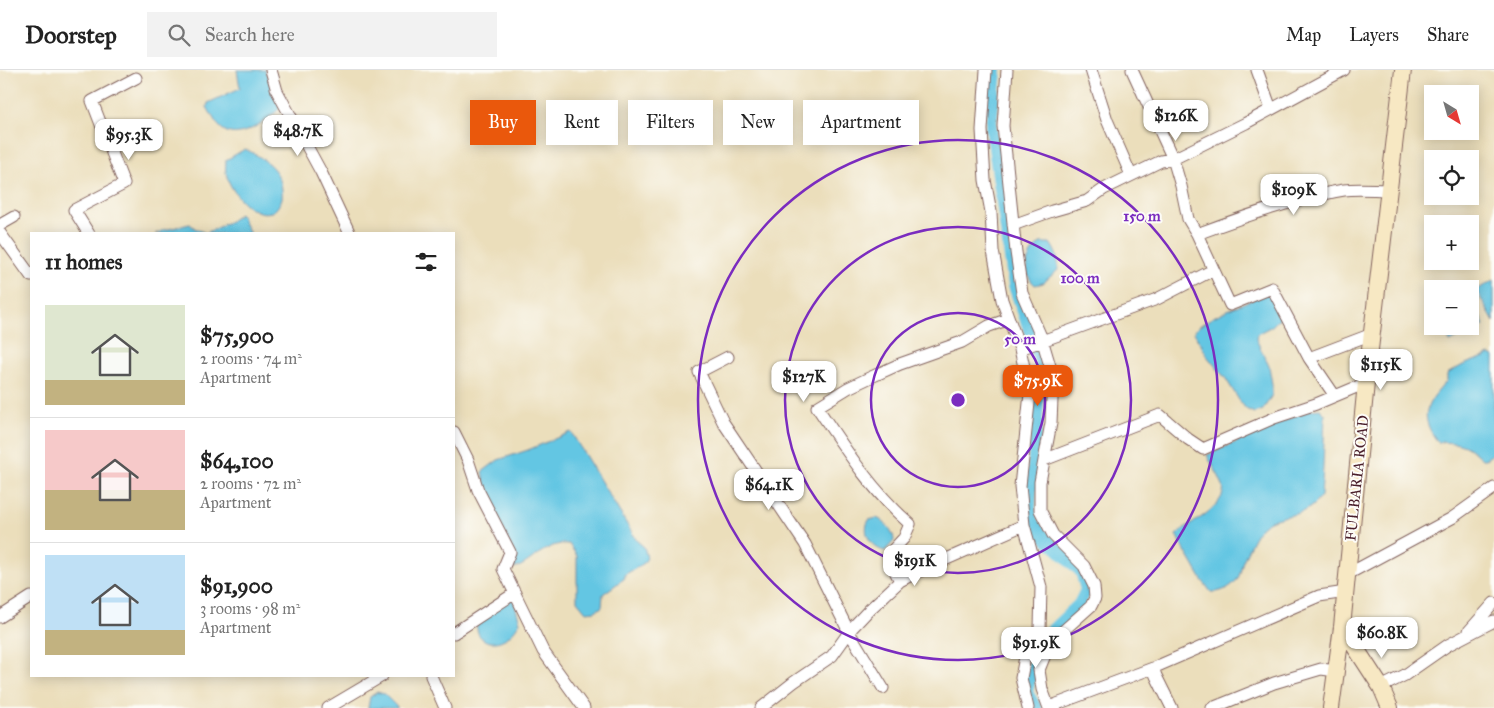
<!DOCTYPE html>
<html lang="en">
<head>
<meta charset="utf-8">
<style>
	body { margin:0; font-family:"IM FELL Great Primer",serif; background:#f2f2f2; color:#222; height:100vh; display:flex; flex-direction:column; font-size:19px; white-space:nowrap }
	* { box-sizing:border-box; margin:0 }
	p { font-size:16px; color:#767676 }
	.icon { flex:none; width:28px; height:28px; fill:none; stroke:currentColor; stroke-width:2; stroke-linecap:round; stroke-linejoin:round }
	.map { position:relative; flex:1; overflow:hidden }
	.panel { position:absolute; left:30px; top:162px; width:425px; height:445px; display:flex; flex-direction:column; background:#fff; border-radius:0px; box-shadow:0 2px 12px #0003 }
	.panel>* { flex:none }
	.top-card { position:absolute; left:470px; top:30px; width:475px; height:45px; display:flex; gap:10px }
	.needle { width:32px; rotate:143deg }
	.tools { position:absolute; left:1424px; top:15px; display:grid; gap:10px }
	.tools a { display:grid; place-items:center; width:55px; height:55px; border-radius:0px; background:#fff; box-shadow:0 2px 12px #0003; font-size:25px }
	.price { position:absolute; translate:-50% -42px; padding:0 11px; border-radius:10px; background:#fff; color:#222; font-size:16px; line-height:32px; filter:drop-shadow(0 1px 2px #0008) }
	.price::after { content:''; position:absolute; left:50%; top:30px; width:15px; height:11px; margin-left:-8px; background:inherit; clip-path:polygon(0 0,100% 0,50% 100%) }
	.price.on { background:#ea580c; color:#fff }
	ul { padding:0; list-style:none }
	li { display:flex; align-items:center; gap:15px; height:125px; padding:0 15px }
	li+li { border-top:1px solid #e0e0e0 }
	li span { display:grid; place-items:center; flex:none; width:140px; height:100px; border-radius:0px; color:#555 }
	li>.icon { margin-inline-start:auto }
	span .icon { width:60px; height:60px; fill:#fffc; stroke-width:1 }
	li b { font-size:21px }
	h2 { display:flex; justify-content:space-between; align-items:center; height:60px; padding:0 15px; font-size:21px }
	.pill { padding:0 18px; border-radius:0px; background:#fff; box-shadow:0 2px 12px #0003; font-size:18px; line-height:45px }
	.pill.on { background:#ea580c; color:#fff }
	header { display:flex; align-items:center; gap:30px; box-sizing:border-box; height:70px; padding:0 25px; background:#fff; border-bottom:1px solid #e0e0e0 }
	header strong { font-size:24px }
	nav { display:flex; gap:28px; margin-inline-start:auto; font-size:18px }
	.search { width:350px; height:45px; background:#f2f2f2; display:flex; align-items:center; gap:12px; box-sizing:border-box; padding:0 18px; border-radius:0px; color:#767676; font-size:19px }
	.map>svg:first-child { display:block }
</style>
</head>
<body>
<header>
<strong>Doorstep</strong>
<div class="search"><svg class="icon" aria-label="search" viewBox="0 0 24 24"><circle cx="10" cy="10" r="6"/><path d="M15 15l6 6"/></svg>Search here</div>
<nav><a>Map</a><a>Layers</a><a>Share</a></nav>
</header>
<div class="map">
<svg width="1494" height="638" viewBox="0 0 1494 638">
	<rect width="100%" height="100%" fill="#fdfcf7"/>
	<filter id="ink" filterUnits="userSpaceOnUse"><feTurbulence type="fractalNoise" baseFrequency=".02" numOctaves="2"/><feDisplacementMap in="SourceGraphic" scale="10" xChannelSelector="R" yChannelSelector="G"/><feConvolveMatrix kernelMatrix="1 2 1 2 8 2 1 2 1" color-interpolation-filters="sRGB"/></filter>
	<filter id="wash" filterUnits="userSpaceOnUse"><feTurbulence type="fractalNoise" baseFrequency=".0096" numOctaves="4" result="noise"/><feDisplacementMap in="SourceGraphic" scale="20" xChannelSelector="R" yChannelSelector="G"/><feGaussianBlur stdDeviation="1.12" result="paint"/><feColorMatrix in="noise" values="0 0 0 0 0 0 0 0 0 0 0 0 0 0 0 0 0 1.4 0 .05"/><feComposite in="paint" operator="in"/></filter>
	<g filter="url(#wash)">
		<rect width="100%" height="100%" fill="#ebdebb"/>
		<path fill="#64c6e3" stroke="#577287" d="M237,0H265L280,38C269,49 243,69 227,62C217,58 212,45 207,37L208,33L240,18Z
			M245,79C262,87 281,99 282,120C282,124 283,127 281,131C279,135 276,141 271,142C251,148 228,119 226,102C225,98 226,94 226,90Z
			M240,144L250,164H155L164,160L190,154L196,159L206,163L227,153Z
			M1040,173H1050C1056,181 1059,190 1058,200L1043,213L1035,215C1020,201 1027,185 1040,173Z
			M1494,210V252L1476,220Z
			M1270,222L1280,248L1272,256L1257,264L1256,269L1269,296L1272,314V325L1263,340L1254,343L1246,339L1239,330L1226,309L1207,286L1194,262C1202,248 1254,229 1270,222Z
			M1470,233L1478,241L1484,255L1450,272L1443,256H1470Z
			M1490,285L1494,287V383L1486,389H1482C1465,373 1460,373 1438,372C1417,345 1427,333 1447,311V304L1463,295Z
			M1320,339L1325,344L1323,398L1321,426C1303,453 1274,440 1259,460C1252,470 1248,480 1243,491C1241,496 1241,501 1239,506C1234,516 1222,523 1211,522L1202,510L1176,465C1189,454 1228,435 1223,416C1220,406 1211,394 1207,385L1309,340Z
			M571,362L637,471L644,477L647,488L643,494L624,505L625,508L603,524L602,537L595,541L586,542L577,531V486L569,474C541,471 527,502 506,499L509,491L499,451L486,418L482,402L498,390L528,380Z
			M877,448C885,452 894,461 894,471L885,481C872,479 861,462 869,450Z
			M513,528L520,552C517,557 514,562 510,565C496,578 474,573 477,552Z
			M377,622L384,624L398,638H368L370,627Z"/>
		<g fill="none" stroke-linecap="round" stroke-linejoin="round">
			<path stroke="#64c6e3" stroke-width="12" d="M996,0L991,57L1014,216L1041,294L1030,438L1032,451L1044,466L1081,502L1086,520L1079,534L1040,571L1027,622L1036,638"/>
		</g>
	</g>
	<g filter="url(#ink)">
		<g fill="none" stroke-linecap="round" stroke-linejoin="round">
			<defs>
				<path id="street" d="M271,0L277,21L321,102L350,164
					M986,0L982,60L985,110L991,142L993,181L1002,230L1020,279L1030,324L1020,416L1024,455
					M1007,0L1003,56L1016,182L1022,223L1042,269L1053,306L1051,353L1040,412V440L1053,465L1084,496L1094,516L1095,528L1091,536L1063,561L1047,580L1039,600L1042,619L1049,638
					M1091,0L1107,50L1131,105
					M1132,0L1173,89L1181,116L1188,149L1197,164L1230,235L1272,218L1309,288
					M1257,0L1271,39
					M0,155L14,147
					M1013,155L1052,141L1087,131L1104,119L1161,91L1173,89L1246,53L1344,0
					M0,163L31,206
					M89,164L74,140L124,114L92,31L136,8
					M1197,164C1242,147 1296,128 1344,120C1358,118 1375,120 1390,120
					M1020,279L1157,229L1213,200
					M728,287L699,302L723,352L805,474L849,562L883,618
					M1335,326L1309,288L1372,264
					M454,362L468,390L478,420L510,482L503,499L543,581L584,638
					M1044,390L1160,345L1188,369L1203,379L1274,348L1316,334L1366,313
					M1348,504L1452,448L1494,418
					M900,511L896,503L889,484L904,468L910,454C872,421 845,379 817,337L848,318L869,308L900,294L962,272L989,256L1009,249
					M0,547L31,527
					M1469,561L1494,533
					M454,563L515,523
					M1153,598L1156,606L1172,638
					M431,606L445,638
					M1381,617L1405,605L1448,575L1494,551
					M1049,637L1153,598L1319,526L1346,522
					M328,638L382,606
					M761,638L794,612L832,586L852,558L869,540L900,511L915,503L1024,455L1041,517L1040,559L1027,576L1021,608L1028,638
					M1212,638L1274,613L1321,599L1336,601"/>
				<path id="secondary" d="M1342,557L1381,617L1390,638
					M1331,638L1342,557L1366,313L1403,0"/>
			</defs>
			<use href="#street" stroke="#82625d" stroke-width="13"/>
			<use href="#secondary" stroke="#82625d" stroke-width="18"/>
			<use href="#street" stroke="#fff" stroke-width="11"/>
			<use href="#secondary" stroke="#f7e8c3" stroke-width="16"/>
		</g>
	</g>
	<g fill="none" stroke="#7b2cbf" stroke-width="2.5">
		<circle cx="958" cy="330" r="87"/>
		<circle cx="958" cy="330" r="173"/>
		<circle cx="958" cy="330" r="260"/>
	</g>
	<g text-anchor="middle" stroke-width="4" stroke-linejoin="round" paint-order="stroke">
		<g font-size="15" fill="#4a1f2b" stroke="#fdfcf7">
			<text transform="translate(1357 408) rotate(-84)" y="5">FULBARIA ROAD</text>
		</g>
	</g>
	<circle cx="958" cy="330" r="8" fill="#7b2cbf" stroke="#fdfcf7" stroke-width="2.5"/>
	<g font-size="15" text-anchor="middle" font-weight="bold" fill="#7b2cbf" stroke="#fdfcf7" stroke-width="4" stroke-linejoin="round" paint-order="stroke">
		<text x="1142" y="151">150 m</text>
		<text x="1080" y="213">100 m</text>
		<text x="1020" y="274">50 m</text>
	</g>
</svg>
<div class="tools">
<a><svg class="needle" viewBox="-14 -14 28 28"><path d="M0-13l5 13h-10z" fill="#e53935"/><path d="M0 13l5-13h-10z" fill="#767676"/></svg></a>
<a><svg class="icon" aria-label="locate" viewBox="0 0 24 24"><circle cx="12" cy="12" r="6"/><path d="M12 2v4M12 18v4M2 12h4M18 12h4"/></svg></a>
<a>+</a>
<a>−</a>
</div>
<b class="price" style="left:1176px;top:72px">$126K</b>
<b class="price" style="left:298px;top:87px">$48.7K</b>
<b class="price" style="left:129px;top:91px">$95.3K</b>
<b class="price" style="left:1294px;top:146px">$109K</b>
<b class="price" style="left:1381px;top:321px">$115K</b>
<b class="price" style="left:804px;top:333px">$127K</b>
<b class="price on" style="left:1038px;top:337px">$75.9K</b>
<b class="price" style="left:769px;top:441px">$64.1K</b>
<b class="price" style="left:915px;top:517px">$191K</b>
<b class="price" style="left:1382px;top:589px">$60.8K</b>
<b class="price" style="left:1036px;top:599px">$91.9K</b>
<div class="top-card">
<a class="pill on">Buy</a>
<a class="pill">Rent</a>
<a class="pill">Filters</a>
<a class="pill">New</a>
<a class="pill">Apartment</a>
</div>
<section class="panel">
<h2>11 homes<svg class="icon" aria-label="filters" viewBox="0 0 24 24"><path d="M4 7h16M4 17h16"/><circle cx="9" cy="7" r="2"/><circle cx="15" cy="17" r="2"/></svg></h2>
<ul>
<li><span style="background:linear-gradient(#dfe7d0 75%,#c2b280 0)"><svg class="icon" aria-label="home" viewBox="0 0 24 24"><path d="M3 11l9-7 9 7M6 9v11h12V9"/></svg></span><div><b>$75,900</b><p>2 rooms · 74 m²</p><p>Apartment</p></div></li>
<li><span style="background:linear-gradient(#f6c9c9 60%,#c2b280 0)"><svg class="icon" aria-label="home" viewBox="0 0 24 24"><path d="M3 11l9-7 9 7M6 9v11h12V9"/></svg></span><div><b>$64,100</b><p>2 rooms · 72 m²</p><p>Apartment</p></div></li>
<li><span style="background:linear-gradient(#bfe0f5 75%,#c2b280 0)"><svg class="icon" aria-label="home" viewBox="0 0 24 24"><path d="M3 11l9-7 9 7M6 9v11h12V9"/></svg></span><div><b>$91,900</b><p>3 rooms · 98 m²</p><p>Apartment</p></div></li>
</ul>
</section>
</div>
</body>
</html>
